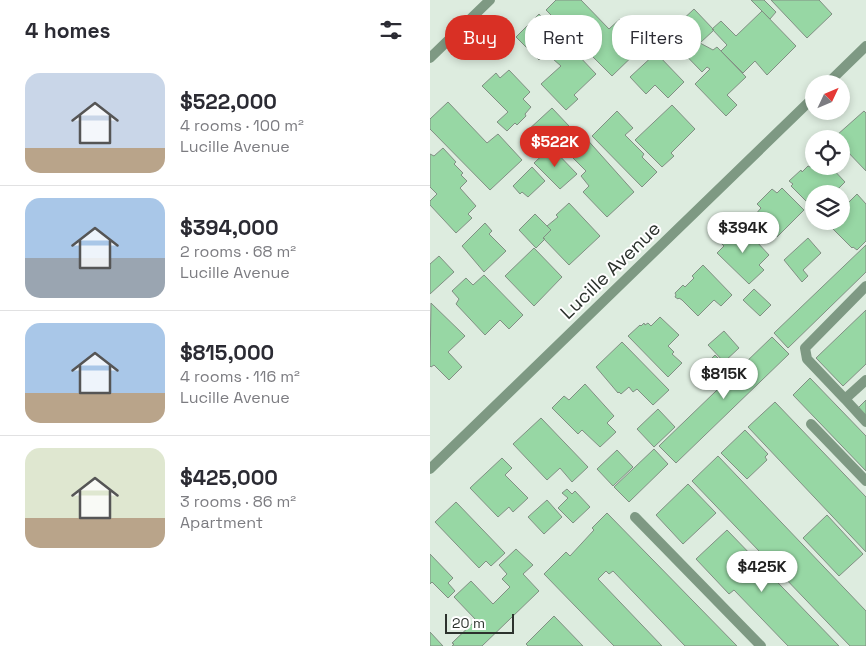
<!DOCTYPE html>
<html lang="en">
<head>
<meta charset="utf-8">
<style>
	body { margin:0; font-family:"Space Grotesk",sans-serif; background:#f7f7f7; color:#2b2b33; height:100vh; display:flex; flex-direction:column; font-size:19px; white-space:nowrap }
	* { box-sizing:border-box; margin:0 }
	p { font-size:16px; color:#7c7c81 }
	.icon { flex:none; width:28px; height:28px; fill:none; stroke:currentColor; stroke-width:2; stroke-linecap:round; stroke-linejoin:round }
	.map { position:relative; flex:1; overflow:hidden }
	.drawer { display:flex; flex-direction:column; background:#fff; width:430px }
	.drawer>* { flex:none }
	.hud { position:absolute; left:15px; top:15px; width:345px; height:45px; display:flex; gap:10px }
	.needle { width:32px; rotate:46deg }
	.buttons { position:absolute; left:375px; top:75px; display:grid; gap:10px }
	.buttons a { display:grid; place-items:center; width:45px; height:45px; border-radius:50%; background:#fff; box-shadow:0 2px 8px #0003; font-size:25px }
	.scale { position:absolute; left:15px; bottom:12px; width:69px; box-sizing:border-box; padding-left:5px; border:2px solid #2c322d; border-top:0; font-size:14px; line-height:18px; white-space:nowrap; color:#2c322d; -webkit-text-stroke:4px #fff; paint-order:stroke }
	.price { position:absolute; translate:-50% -42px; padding:0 11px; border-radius:18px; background:#fff; color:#222; font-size:16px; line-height:32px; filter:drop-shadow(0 1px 2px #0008) }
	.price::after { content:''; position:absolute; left:50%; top:30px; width:15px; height:11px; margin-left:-8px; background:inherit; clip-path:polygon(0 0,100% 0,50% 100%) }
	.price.current { background:#d93025; color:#fff }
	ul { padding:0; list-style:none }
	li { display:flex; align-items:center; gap:15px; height:125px; padding:0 25px }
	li+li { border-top:1px solid #e1e1e2 }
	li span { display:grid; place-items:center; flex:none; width:140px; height:100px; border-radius:15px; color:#555 }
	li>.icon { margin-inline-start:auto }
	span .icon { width:60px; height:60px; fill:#fffc; stroke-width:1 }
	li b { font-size:21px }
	h2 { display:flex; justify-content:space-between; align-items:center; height:60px; padding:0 25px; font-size:21px }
	.chip { padding:0 18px; border-radius:20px; background:#fff; box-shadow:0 2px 8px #0003; font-size:18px; line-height:45px }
	.chip.current { background:#d93025; color:#fff }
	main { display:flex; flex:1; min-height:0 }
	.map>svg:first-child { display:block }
</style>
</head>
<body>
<main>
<section class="drawer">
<h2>4 homes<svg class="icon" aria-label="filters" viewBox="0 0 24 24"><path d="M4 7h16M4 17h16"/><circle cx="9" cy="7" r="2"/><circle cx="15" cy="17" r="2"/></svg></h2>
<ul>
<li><span style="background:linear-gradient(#c9d6e8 75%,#b9a48a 0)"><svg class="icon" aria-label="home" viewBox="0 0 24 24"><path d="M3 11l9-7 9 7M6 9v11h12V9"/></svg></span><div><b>$522,000</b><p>4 rooms · 100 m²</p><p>Lucille Avenue</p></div></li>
<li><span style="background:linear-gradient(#a9c7e8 60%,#9aa5b1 0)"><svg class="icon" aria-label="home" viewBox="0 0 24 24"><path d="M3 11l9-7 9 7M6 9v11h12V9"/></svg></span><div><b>$394,000</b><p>2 rooms · 68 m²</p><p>Lucille Avenue</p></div></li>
<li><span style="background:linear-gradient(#a9c7e8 70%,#b9a48a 0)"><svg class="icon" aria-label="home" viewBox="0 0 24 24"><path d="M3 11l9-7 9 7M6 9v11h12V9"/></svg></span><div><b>$815,000</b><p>4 rooms · 116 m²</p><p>Lucille Avenue</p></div></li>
<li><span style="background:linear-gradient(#dfe7d0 70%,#b9a48a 0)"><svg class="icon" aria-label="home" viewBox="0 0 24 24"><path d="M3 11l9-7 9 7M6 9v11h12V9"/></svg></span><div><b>$425,000</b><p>3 rooms · 86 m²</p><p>Apartment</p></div></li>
</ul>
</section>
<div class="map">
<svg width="436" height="646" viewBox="0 0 436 646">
	<rect width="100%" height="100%" fill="#ddecdf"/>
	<path fill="#97d7a4" stroke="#818f83" d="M126,0H151L179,29L190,19L214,45L182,76L116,10Z
		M321,0H334L346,12L340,19Z
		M341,0H389L402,14L377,38Z
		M264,9L284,30L270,43L283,50L287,47L316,77L297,95L307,105L296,116L265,84L280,69L277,67L272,72L241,40L254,27L249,23Z
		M332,11L366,46L337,75L325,61L313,73L291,51L297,45L282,29L291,21L306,36Z
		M109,14L166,74L144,95L148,99L136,110L111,84L131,66L116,53L109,60L86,37Z
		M226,53L254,82L238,98L225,85L216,94L200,77Z
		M79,70L100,92L93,99L101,107L95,114L96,116L87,125L85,123L77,131L67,122L78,112L52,86L66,73L70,78Z
		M18,102L57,143L68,134L92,160L60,190L0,129V119Z
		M242,105L265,129L241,153L244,156L232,167L205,140Z
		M122,108L139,126L122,143L120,140L112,147L97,131Z
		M187,111L203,128L195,135L214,154L212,157L227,172L212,187L162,136Z
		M434,111L436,113V171L415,149L418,147L407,135Z
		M154,136L204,192L177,217L153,192L159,186L151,176L156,171L137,152Z
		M121,147L147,174L130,189L104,163Z
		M13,148L26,162L24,164L33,173L31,175L37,181L30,188L46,206L38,214L42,218L26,233L0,205V201L7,194L0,187V154L4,156Z
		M384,164V166H400L415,182L407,190L411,194H384V209L361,186L363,184L359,181L371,170L372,172L378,166L380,167Z
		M102,167L115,181L98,197L92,192L90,194L83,186Z
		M352,188L374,210L347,237L325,215L331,208L327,204L342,189L347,193Z
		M411,194L419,202L427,194L436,204V241L427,250L423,247L422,248L395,221H411Z
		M139,203L170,236L139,265L113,238L121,230L117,226L128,217L126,215Z
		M105,214L121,230L113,238L115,239L106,248L89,230Z
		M55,223L62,231L59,234L76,251L54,272L32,246Z
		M313,227L339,255L329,265L334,270L319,284L287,253L294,246L289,241L302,228L307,233Z
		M378,238L391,253L373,270L378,276L372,282L354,260Z
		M436,245V272L358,348L344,333Z
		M104,248L132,277L104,306L75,276Z
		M9,256L24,272L0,294V264Z
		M273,265L302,295L291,306L284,300L268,316L252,300L249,298L248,299L245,297L246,295L245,293L253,285L255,287L264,278L262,276Z
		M54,275L93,315L79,329L70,320L55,335L26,304L29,299L22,291L36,278L43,285Z
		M324,289L341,305L330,316L313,300Z
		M1,303L35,336L18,352L32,367L19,380L4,365L1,367L0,366Z
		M436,310V364L413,386L386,358Z
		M230,317L249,335L238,346L244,352L242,354L252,363L238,377L198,336L210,325L211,326L214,323L215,325L218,323L221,326Z
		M294,331L309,348L294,362L278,345Z
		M342,337L359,354L246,463L229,446Z
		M192,342L239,390L223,405L207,389L203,392L199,387L191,394L189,392L188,393L166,367Z
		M285,355L301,371L285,388L268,372Z
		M380,378L436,436V471L363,395Z
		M155,384L184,416L177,423L186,432L170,447L152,430L148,434L122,408L134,396L139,400Z
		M436,400V417L428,408Z
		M345,402L436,497V552L318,427Z
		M228,409L245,427L224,447L207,429Z
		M111,418L158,467L142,482L130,468L117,480L83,444Z
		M315,430L338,454L335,457L337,460L317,479L291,453Z
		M224,449L238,464L199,502L184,487Z
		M187,450L203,467L183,486L167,469Z
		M288,456L436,611V646H420L262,481Z
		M72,458L82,468L75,475L98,498L83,512L79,507L68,517L40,488Z
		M258,484L286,513L253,544L226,515Z
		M137,489L142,494L145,491L160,507L143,523L128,508L138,498L132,493Z
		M117,500L132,517L114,534L98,517Z
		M26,502L75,553L61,566L56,561L49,568L5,522Z
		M177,513L307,646H255L183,571L179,574L176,571L168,579L232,646H184L114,574L136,552L140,556L164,530L162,528Z
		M397,515L433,554L409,576L373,538Z
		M297,530L409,646H358L304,590L299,594L266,559Z
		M86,549L103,565L93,574L109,591L52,646H22L24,644L22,643L46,620L24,597L41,581L63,604L80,587L72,579L77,574L69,565Z
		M0,554L23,578L18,583L25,591L18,598L2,582L0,584Z
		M124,616L153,646H98L96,644Z
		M0,632L13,646H0Z"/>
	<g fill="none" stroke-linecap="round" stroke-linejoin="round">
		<path stroke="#7e9983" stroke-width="10" d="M436,380L415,399L436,422
			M415,399L377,359L375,348L436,286
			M381,424L436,481
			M205,517L331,646"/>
		<path stroke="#7e9983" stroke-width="10" d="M0,58L60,0
			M397,84L436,46
			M0,469L384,97"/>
	</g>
	<g text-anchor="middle" stroke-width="4" stroke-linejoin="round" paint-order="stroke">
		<g font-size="19" fill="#2c322d" stroke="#fff">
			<text transform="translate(180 270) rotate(-44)" y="7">Lucille Avenue</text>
		</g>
	</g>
</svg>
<div class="buttons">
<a><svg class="needle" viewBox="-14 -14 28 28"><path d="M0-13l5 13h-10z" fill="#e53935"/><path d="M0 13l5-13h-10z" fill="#7c7c81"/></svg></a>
<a><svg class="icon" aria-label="locate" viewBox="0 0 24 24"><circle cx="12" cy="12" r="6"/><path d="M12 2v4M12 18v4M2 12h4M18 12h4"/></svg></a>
<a><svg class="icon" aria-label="layers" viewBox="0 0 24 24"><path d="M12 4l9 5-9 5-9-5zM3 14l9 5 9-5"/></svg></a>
</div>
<div class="scale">20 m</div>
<b class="price current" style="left:125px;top:168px">$522K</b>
<b class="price" style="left:313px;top:254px">$394K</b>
<b class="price" style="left:294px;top:400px">$815K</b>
<b class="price" style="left:332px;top:593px">$425K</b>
<div class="hud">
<a class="chip current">Buy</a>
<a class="chip">Rent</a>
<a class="chip">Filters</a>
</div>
</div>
</main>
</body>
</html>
